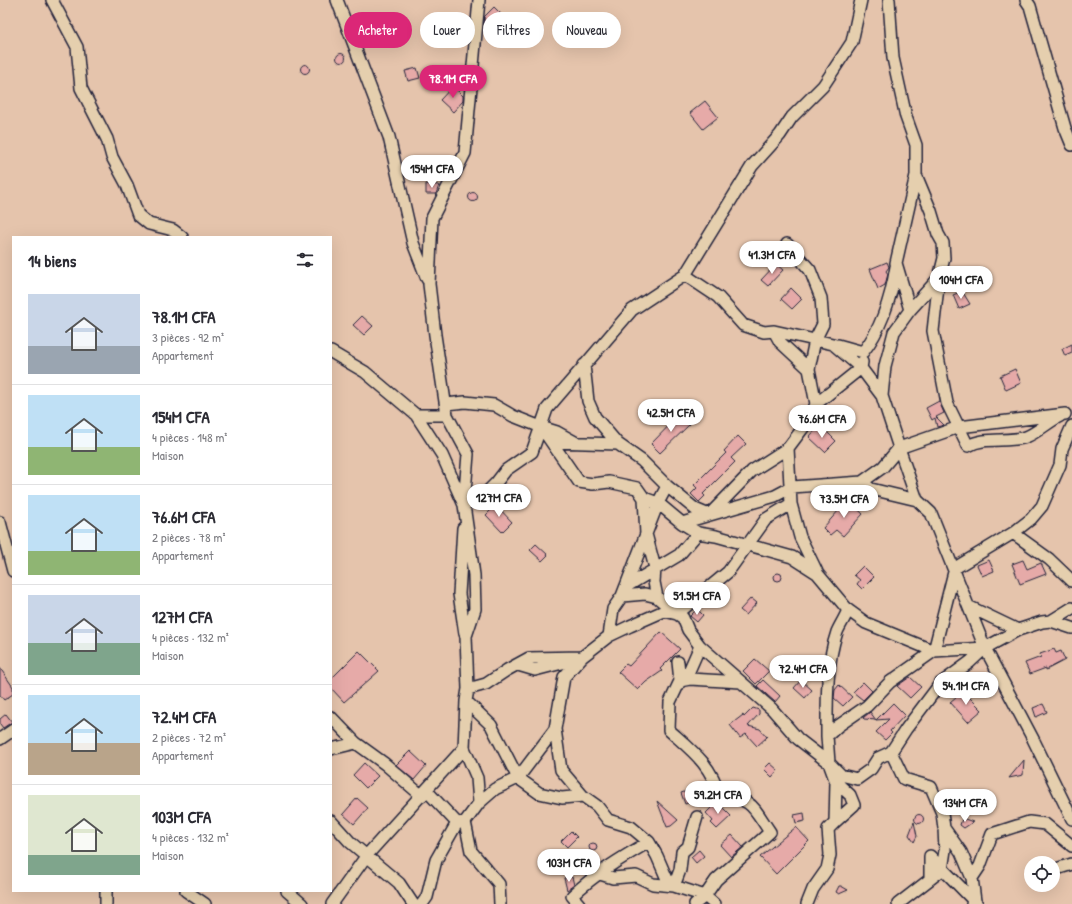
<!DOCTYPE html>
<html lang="fr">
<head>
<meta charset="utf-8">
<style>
	body { margin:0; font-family:"Patrick Hand",sans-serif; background:#f2f2f3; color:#2b2b33; height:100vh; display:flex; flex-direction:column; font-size:15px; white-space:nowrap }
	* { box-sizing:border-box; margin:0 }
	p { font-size:13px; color:#7c7c81 }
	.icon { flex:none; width:22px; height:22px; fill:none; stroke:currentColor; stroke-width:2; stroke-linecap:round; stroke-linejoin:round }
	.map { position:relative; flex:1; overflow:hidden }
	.drawer { position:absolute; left:12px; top:236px; width:320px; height:656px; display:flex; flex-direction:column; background:#fff; border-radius:0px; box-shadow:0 4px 16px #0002 }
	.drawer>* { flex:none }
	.hud { position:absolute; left:344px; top:12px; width:380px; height:36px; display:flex; gap:8px }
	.controls { position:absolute; left:1024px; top:856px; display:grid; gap:8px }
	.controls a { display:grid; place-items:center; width:36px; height:36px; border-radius:50%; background:#fff; box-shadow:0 4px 16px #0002; font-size:20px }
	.price { position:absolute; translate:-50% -34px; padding:0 9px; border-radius:14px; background:#fff; color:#222; font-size:13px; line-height:26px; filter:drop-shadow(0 1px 2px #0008) }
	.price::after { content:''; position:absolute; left:50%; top:24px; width:12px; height:9px; margin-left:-6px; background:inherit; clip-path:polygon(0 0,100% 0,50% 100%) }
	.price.current { background:#db2777; color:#fff }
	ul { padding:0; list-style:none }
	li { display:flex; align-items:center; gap:12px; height:100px; padding:0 16px }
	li+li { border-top:1px solid #e1e1e2 }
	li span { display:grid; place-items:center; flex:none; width:112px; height:80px; border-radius:0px; color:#555 }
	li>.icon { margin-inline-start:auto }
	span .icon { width:48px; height:48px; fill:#fffc; stroke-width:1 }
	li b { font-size:17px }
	h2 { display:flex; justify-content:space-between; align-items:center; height:48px; padding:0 16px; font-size:17px }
	.chip { padding:0 14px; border-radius:18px; background:#fff; box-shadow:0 4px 16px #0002; font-size:14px; line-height:36px }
	.chip.current { background:#db2777; color:#fff }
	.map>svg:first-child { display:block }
</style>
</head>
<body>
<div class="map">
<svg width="1072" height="904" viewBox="0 0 1072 904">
	<rect width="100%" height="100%" fill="#e5c4ac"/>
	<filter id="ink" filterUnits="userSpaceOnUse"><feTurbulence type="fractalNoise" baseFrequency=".025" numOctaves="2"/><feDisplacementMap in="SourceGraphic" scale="8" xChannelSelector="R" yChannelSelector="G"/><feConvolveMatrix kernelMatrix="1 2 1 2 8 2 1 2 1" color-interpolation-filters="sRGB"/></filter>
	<g filter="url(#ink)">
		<path fill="#e6aaa8" stroke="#22223b" d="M494,7L509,22L496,35L484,23V17Z
			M336.5 58a4.5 4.5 0 1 1 9 0a4.5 4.5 0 1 1-9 0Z
			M300.5 69a4.5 4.5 0 1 1 9 0a4.5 4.5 0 1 1-9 0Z
			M417,68L420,78L408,81L405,71Z
			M453,86L463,96V101L453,112L440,100Z
			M705,101L718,117L703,129L690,113Z
			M426,184L439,185L436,194H426Z
			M468.5 197a4.5 4.5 0 1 1 9 0a4.5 4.5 0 1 1-9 0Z
			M887,262L889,267L886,271L888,274L885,285L878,289L870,269Z
			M776,264L783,270L768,286L761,280Z
			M791,288L802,299L792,309L781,299Z
			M962,291L970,304L959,309L953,295Z
			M362,316L373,326L364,335L353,325Z
			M1072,344V353L1065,356L1062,349Z
			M1015,369L1021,383L1006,390L1000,376Z
			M939,401L944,413L936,417L944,425L937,427L935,418L932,420L926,408Z
			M680,414L690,424L660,453L651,444Z
			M820,425L836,441L825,452L809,437Z
			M738,436L746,444L731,458L735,462L703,494L705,496L699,502L691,494L697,488L694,485L726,453L724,451Z
			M848,500L863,514L843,536L836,530L830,535L823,528Z
			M496,505L512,522L502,532L486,515Z
			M536,544L548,555L542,561L530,550Z
			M989,560L994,571L982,576L977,565Z
			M1023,560L1027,569L1041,563L1046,574L1020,584L1012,564Z
			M863,566L874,577L862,589L857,584L860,580L854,575Z
			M774 577a4 4 0 1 1 8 0a4 4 0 1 1-8 0Z
			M751,598L757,603L746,615L740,610Z
			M697,609L703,615L697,622L690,616Z
			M661,632L680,649L660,669L662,671L646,682L638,690L618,672L626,664L629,666Z
			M1054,649L1056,653L1061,651L1065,660L1046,670V668L1030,674L1025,663L1041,657L1040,654Z
			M359,651L379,671L344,702L331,688V679Z
			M755,659L769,671L756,684L743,671Z
			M0,668L13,687V694L4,700L0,695Z
			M910,677L921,687L910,698L897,686Z
			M763,680L780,696L775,702L757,686Z
			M801,680L812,690L805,698L794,688Z
			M863,682L872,691L863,700L853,692Z
			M839,685L852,697L843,706L834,698L835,690Z
			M963,691L982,710L968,722L950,702Z
			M893,703L905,715L890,731L892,733L885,740L876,732L889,719L876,720Z
			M1043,704L1047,712L1036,717L1033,708Z
			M753,708L759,710V714L748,726L760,729L767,737L757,746L746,734L740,738L730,725L743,715L744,717Z
			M870,712L876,720L864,719L863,718Z
			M6,714L12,722L3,728L0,724V719Z
			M410,751L426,766L414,780L396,765Z
			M1024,760L1023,775L1009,778Z
			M364,763L378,776L366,788L353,775Z
			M770,763L778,770L772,777L764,769Z
			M696,788L699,799L685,804L681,793Z
			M357,798L368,808L354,824L343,814Z
			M657,801L678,820L671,826L667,827Z
			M717,802L731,816L717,829L711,823L713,821L706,813Z
			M804,813L805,821L796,823L794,815Z
			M914.5 819a4.5 4.5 0 1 1 9 0a4.5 4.5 0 1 1-9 0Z
			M962,819H965L973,822L964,828L960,825Z
			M914,822L917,836L914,842L909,835Z
			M796,827L809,841L776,874L760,857Z
			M571,831L577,837L567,847L561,841Z
			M732,835L743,847L731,857L720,845Z
			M589 847a4 4 0 1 1 8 0a4 4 0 1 1-8 0Z
			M699,850L704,856L696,863L691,857Z
			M572,877L574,885L567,890L564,878Z
			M839,886H841L848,890L839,894L836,892Z"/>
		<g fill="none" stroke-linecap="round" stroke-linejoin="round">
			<defs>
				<path id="minor" d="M52,0L77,47L81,88L107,139L112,157L127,185L138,215L149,224L173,230L182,237
					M337,0L389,137L413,243L427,279
					M889,0L893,58L906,117L916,145V175L931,211L938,234L943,243L944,258L939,278L933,331L947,403L968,446C985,436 1007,443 1026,437C1038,432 1048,422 1060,416
					M1026,0L1030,6L1065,128L1072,145
					M787,244L810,270L821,298L823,324L815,340L809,369
					M685,275L718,297L743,325L764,332L774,331L833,344L861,368L882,396
					M910,310L939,278
					M774,331L780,342L809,369L816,404L809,420L788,448L791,504L800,537L817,572
					M838,345L863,352C882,328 891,298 896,267
					M331,352L365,372L416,415H447
					M584,365L588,401L595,417L618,444
					M446,404L465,402L494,405L513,416L541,427L579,482L593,484L609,482L637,488L644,498L646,534L655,568L654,582L657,597L677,614L728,572L766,519L791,504
					M816,404L861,368L862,362
					M1065,414L959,427L899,448L917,500L931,513L985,648L1033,739L1072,819
					M416,415L442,455L464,505L483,496L496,483L506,470L532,452L547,409L632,310L685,275L752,166L780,135L792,117L823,86L852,42L861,0
					M541,427L557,432L575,442
					M553,442L618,444L642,461L667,486L695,509L709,515L752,471L788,448
					M862,482L883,467L899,448L882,396L885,366L894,332L910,310L896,263L916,175
					M644,498L658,503L682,523L698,533L716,536L792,557L817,573L848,610L866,623L934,651L985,648L1018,630L1042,622L1051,621L1072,628
					M0,522L13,571
					M682,523L775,496L792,487L862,482L871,489L917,500
					M463,528L459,594L465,634
					M1013,533L1049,559L1072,581
					M627,586L679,555L698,533
					M622,596L645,594L657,597
					M970,607L1018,630
					M1051,621L1072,608
					M609,636L613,609L622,596L658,503L667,486
					M678,662L680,681L670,702L669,730C691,750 712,765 719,795C754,800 751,804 770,832L716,880L705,896L695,904
					M518,665L535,670L570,661
					M680,681L690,679L741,682
					M680,681L689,671L700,646
					M468,689L486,684L507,670L529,658L582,657L609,636L630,626L664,611L677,614L683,618L688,630L700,646L772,709L798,739L829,763L841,775L857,779L871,769L878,758L891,752
					M466,701L491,725L518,778L555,729L564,677L582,657
					M331,717L356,743
					M555,729L561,770L583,796L597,806L608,820L631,827L649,842L657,856L667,879L674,886L705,896L714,904
					M827,736C827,703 826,664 837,632C840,625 845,618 848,610
					M0,739L13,730
					M331,749L356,743L385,764L422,796
					M426,790L457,823
					M479,803L495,789L518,778L539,793L562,798L583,796
					M331,821L350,842L399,883L413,904
					M465,822L471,851L499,884L500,904
					M835,822L854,805L850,795L836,782
					M1053,870L1072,864
					M600,874L613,878L636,876L653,884L674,886L680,870L682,852L688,847L697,817
					M972,878L961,852L944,828L942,813L931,787L904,779L891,752L906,729L940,684L970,662L985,648
					M930,879V856L977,904
					M106,891V904
					M186,891L205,904
					M287,891L302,904
					M332,904L367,855L464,748
					M422,904L427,897L436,860L457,823L465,822L479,803L477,778L464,748L466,701L468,689L466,636L475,609L474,575L464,505L468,454L447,415L435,335L429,284L432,218L465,153L479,0
					M579,904L572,896C595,874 621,858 649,842
					M807,904L813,889L827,869L830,855L828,829L835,822L836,782L829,763L827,736L838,726L867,706L890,682L934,651L955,568L1013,533L1031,519L1042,506L1060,465L1062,449L1072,426
					M898,904L942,870L945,850L944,828
					M972,904L975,901L972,878L980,866L992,834L1029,822L1045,824L1072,846"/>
			</defs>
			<use href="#minor" stroke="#22223b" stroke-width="14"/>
			<use href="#minor" stroke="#e5cfae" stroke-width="11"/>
		</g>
	</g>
</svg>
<div class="controls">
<a><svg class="icon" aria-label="locate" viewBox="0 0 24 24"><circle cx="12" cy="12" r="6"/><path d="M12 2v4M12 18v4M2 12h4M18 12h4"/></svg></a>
</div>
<b class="price current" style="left:453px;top:99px">78.1M CFA</b>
<b class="price" style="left:432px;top:189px">154M CFA</b>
<b class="price" style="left:772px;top:275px">41.3M CFA</b>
<b class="price" style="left:961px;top:300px">104M CFA</b>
<b class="price" style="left:671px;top:433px">42.5M CFA</b>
<b class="price" style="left:822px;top:439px">76.6M CFA</b>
<b class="price" style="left:499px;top:518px">127M CFA</b>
<b class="price" style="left:844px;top:519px">73.5M CFA</b>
<b class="price" style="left:697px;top:616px">51.5M CFA</b>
<b class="price" style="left:803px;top:689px">72.4M CFA</b>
<b class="price" style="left:966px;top:706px">54.1M CFA</b>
<b class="price" style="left:718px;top:815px">59.2M CFA</b>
<b class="price" style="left:965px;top:823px">134M CFA</b>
<b class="price" style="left:569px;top:883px">103M CFA</b>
<div class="hud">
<a class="chip current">Acheter</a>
<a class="chip">Louer</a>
<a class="chip">Filtres</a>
<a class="chip">Nouveau</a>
</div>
<section class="drawer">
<h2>14 biens<svg class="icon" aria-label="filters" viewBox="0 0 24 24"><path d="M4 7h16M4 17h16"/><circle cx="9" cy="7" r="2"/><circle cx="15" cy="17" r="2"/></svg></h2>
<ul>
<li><span style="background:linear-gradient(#c9d6e8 65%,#9aa5b1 0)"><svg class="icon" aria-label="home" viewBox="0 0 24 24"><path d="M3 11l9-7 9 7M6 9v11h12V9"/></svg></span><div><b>78.1M CFA</b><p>3 pièces · 92 m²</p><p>Appartement</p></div></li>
<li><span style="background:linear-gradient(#bfe0f5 65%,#8fb573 0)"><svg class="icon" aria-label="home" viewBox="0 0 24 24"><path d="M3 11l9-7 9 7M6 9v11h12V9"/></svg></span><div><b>154M CFA</b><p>4 pièces · 148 m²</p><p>Maison</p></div></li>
<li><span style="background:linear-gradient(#bfe0f5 70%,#8fb573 0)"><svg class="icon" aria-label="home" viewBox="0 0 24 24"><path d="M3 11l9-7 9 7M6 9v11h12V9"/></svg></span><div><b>76.6M CFA</b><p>2 pièces · 78 m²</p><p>Appartement</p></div></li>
<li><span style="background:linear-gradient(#c9d6e8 60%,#7fa58c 0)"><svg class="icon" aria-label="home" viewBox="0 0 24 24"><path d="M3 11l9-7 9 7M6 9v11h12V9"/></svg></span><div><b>127M CFA</b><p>4 pièces · 132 m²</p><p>Maison</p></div></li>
<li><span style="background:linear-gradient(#bfe0f5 60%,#b9a48a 0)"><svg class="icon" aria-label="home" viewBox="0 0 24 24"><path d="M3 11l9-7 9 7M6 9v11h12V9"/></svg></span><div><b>72.4M CFA</b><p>2 pièces · 72 m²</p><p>Appartement</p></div></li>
<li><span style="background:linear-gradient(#dfe7d0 75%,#7fa58c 0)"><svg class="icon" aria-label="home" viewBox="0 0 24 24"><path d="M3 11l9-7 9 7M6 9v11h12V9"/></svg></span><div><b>103M CFA</b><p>4 pièces · 132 m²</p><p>Maison</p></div></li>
</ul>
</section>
</div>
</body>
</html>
